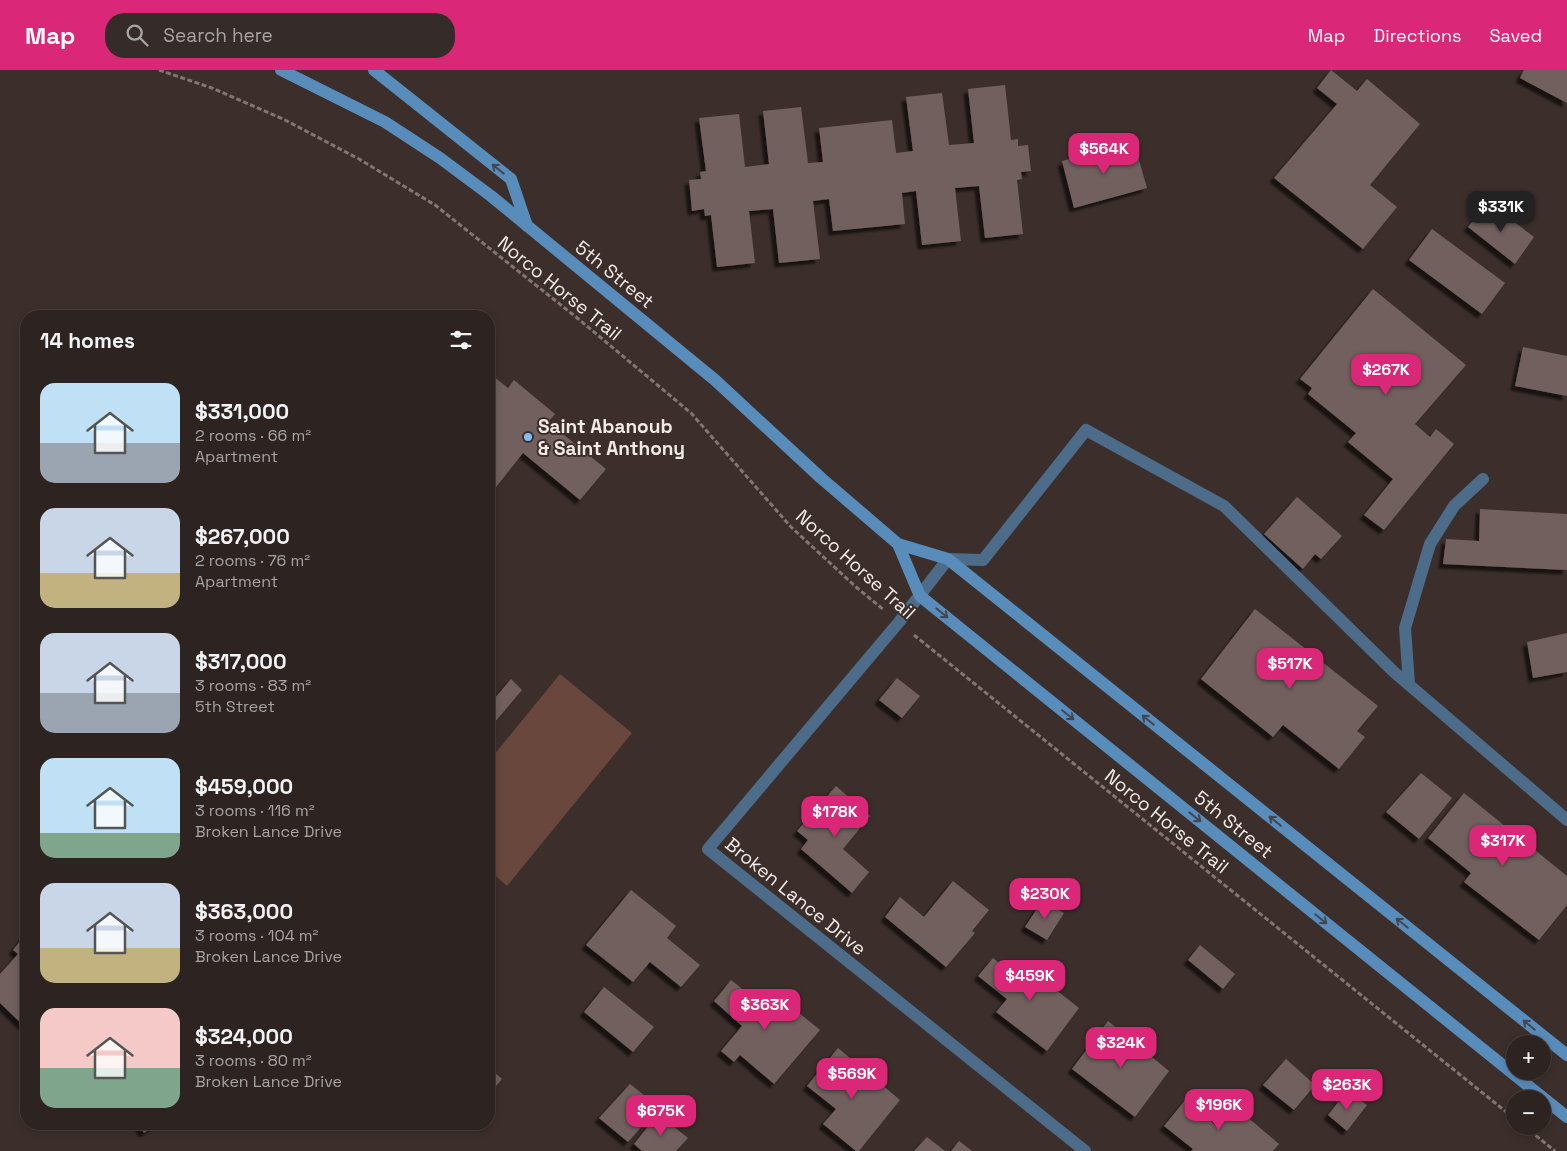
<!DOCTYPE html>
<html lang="en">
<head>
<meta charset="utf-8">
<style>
	body { margin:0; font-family:"Space Grotesk",sans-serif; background:#352b29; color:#f1f3f6; height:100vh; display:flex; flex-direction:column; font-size:19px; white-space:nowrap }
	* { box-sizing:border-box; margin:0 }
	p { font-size:16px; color:#a7a4a5 }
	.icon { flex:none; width:28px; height:28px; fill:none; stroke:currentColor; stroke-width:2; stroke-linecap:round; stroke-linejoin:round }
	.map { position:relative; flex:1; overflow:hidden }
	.side { position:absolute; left:20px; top:240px; width:475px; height:820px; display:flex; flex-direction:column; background:#2d2320; border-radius:20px; box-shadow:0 2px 8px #0003,0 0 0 1px #48403e }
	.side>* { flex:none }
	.controls { position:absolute; left:1506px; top:965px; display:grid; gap:10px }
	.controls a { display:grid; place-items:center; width:45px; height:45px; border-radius:50%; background:#2d2320; box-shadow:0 2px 8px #0003,0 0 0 1px #48403e; font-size:25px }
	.price { position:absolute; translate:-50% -42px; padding:0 11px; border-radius:10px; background:#db2777; color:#fff; font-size:16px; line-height:32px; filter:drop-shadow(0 1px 2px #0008) }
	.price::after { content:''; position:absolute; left:50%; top:30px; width:15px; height:11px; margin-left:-8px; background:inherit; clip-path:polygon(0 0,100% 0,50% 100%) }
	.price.active { background:#222; color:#fff }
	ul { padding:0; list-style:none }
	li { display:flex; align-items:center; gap:15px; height:125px; padding:0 20px }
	li span { display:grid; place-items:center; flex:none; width:140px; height:100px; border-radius:15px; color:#555 }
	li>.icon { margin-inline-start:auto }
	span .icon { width:60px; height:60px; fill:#fffc; stroke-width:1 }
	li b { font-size:21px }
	h2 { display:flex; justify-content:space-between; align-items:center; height:60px; padding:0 20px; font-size:21px }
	header { display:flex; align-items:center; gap:30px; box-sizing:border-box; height:70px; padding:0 25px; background:#db2777; color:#fff }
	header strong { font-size:24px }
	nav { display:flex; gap:28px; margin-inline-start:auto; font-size:18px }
	.search { width:350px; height:45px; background:#352b29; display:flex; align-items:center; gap:12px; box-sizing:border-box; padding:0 18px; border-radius:20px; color:#a7a4a5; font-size:19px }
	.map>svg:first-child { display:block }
</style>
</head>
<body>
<header>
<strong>Map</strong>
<div class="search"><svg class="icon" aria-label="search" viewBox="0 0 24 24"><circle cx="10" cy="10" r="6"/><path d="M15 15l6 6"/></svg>Search here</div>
<nav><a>Map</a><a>Directions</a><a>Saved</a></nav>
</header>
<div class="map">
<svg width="1567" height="1081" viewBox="0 0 1567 1081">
	<defs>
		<filter id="shadow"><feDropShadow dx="-4.5" dy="4.5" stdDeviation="1" flood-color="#0009"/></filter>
	</defs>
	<rect width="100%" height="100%" fill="#3c2f2b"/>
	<path fill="#69473c" d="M560,604L632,663L507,816L489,800V691Z"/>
	<path fill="#71615d" filter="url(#shadow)" d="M1331,0L1357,21L1367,9L1420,54L1370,115L1397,137L1363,179L1274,108L1337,34L1317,18Z
		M1524,0H1567V33L1520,8Z
		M1005,15L1011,70L1018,69V76L1028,75L1031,101L1021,102L1022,109L1017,110L1023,164L985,168L979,116L955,118L961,171L922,175L916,121L902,123L905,154L833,161L829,129L813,131L820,189L779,193L773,139L749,141L755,193L717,197L711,145L705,146L704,139L692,141L689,110L701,109L700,102L706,101L699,48L739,44L745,97L769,94L763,41L801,37L808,93L823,92L819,58L892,50L896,83L913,81L906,27L942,23L949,75L974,73L968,19Z
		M1134,73L1147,118L1074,138L1062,91Z
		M1488,132L1534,167L1515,194L1468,157Z
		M1432,159L1505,213L1482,244L1409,190Z
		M1373,219L1466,295L1415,354L1430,367L1436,359L1454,374L1384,460L1364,445L1393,409L1348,372L1356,363L1308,324L1312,318L1300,309Z
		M1523,277L1567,286V326L1515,316Z
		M489,303L508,318L514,310L555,344L548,352L606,399L580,430L523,383L489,426Z
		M1297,427L1342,466L1321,489L1315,484L1303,499L1264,464Z
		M1480,439L1567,444V500L1443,494L1446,469L1479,471Z
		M1255,539L1378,636L1357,661L1365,667L1339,699L1283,655L1273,667L1201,609Z
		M1567,563V602L1533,608L1527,572Z
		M897,608L920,626L902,648L879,630Z
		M511,609L522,620L489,659V635Z
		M1421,703L1452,728L1419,769L1386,742Z
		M836,716L870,746L843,779L869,802L852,823L801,779L808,770L797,761Z
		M1464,723L1567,806V835L1539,870L1464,812L1471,803L1428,768Z
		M953,811L989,840L972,861L975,863L946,897L885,847L900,827L924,847Z
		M631,820L676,856L667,868L700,895L681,917L650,892L633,912L586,875Z
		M1042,831L1064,843L1047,870L1025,857Z
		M26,864V958L0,933V904L18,884L13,880Z
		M1200,875L1235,904L1223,919L1188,890Z
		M993,888L1009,901L1018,890L1079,938L1047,981L996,942L1007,929L978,906Z
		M731,910L760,933L771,920L820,960L774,1014L740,985L734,992L721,981L742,956L714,931Z
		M604,917L654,957L633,982L584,942Z
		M1108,951L1169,1001L1135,1047L1072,999Z
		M838,978L900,1030L859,1081H856L823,1054L836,1039L807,1016Z
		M1286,989L1315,1015L1294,1040L1263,1015Z
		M489,998L502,1009L489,1024Z
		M630,1014L659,1037L628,1072L599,1048Z
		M1347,1021L1367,1035L1347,1061L1328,1045Z
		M1186,1029L1215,1055L1232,1034L1279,1074L1273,1081H1191L1193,1079L1164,1056Z
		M658,1044L688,1068L676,1081H642L634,1074Z
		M138,1054H158L144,1063Z
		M927,1067L945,1081H914Z
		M959,1071L972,1081H951Z"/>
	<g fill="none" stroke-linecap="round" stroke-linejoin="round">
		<path stroke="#827673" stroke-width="3" stroke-dasharray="5 2.5" stroke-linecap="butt" d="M159,0L212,18L285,50L359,89L435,135L576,247L691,343L791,457L856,517L884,540
			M914,565L1515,1049
			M1524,1056L1555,1081"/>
		<path stroke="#4c6c8a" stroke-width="12" d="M948,489L983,490L1086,360L1224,436L1394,602L1567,750
			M1409,614L1405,558L1430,474L1454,436L1483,409"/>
		<path stroke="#4c6c8a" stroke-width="12" d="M948,489L899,552L708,779L1085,1081"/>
		<path stroke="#588cbb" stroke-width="12" d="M281,0L385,52L440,88L491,126L715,310L821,408L898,474L948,489L1567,985
			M374,0L511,109L527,156
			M898,474L920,526L1567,1047"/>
	</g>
	<defs><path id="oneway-shaft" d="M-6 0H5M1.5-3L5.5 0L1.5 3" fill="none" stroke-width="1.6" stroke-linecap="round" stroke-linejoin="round" transform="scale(1.25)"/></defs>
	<g stroke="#43464f">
		<use href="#oneway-shaft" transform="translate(498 99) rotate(-141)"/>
		<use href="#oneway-shaft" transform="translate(942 543) rotate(39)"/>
		<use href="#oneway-shaft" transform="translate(1068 645) rotate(39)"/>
		<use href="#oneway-shaft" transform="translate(1148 650) rotate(-141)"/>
		<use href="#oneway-shaft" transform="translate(1195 747) rotate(39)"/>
		<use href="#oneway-shaft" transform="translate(1275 751) rotate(-141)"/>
		<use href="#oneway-shaft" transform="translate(1321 849) rotate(39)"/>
		<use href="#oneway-shaft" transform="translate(1402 853) rotate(-141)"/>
		<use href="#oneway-shaft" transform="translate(1529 955) rotate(-141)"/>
	</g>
	<circle fill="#7dbef9" stroke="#3c2f2b" stroke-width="2" cx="528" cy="367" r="5"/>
	<g text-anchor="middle" stroke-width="4" stroke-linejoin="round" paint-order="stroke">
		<g font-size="19" fill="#f3eae7" stroke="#3c2f2b">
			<text transform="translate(615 204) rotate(39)" y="7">5th Street</text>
			<text transform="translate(560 218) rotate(39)" y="7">Norco Horse Trail</text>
			<text transform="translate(856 494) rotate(42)" y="7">Norco Horse Trail</text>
			<text transform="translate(1167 751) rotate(39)" y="7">Norco Horse Trail</text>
			<text transform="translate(1234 754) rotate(39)" y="7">5th Street</text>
			<text transform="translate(796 826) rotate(39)" y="7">Broken Lance Drive</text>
		</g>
		<g font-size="19" font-weight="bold" fill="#f3eae7" stroke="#3c2f2b" text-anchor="start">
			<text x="538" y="363">Saint Abanoub<tspan x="538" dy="22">&amp; Saint Anthony</tspan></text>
		</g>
	</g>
</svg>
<div class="controls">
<a>+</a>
<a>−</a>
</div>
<b class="price" style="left:1104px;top:105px">$564K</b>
<b class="price active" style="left:1501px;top:163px">$331K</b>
<b class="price" style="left:1386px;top:326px">$267K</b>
<b class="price" style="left:1290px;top:620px">$517K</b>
<b class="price" style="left:835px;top:768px">$178K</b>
<b class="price" style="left:1503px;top:797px">$317K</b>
<b class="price" style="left:1045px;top:850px">$230K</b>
<b class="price" style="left:1030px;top:932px">$459K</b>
<b class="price" style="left:765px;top:961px">$363K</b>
<b class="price" style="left:1121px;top:999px">$324K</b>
<b class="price" style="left:852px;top:1030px">$569K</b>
<b class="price" style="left:1347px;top:1041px">$263K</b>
<b class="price" style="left:1219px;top:1061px">$196K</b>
<b class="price" style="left:661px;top:1067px">$675K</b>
<section class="side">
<h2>14 homes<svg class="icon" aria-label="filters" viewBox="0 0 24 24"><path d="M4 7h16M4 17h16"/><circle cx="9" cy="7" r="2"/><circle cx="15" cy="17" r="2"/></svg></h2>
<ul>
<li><span style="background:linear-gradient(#bfe0f5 60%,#9aa5b1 0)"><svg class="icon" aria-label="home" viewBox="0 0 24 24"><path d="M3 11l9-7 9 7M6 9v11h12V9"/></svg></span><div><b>$331,000</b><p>2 rooms · 66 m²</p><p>Apartment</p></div></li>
<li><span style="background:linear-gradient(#c9d6e8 65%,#c2b280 0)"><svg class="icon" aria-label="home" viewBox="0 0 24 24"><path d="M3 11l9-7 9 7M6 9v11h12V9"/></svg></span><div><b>$267,000</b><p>2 rooms · 76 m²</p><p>Apartment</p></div></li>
<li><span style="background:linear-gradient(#c9d6e8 60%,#9aa5b1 0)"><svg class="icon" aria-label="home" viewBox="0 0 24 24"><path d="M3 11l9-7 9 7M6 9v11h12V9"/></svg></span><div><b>$317,000</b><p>3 rooms · 83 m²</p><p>5th Street</p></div></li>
<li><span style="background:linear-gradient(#bfe0f5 75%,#7fa58c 0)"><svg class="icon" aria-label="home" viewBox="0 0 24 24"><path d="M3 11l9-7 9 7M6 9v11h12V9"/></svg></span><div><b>$459,000</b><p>3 rooms · 116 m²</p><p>Broken Lance Drive</p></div></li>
<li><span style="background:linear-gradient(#c9d6e8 65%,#c2b280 0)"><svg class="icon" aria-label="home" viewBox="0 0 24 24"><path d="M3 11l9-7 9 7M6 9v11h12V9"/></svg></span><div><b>$363,000</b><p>3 rooms · 104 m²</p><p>Broken Lance Drive</p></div></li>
<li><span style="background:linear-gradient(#f6c9c9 60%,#7fa58c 0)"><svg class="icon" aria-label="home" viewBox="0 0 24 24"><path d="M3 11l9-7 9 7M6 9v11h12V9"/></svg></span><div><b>$324,000</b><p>3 rooms · 80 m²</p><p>Broken Lance Drive</p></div></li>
</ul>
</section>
</div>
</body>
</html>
